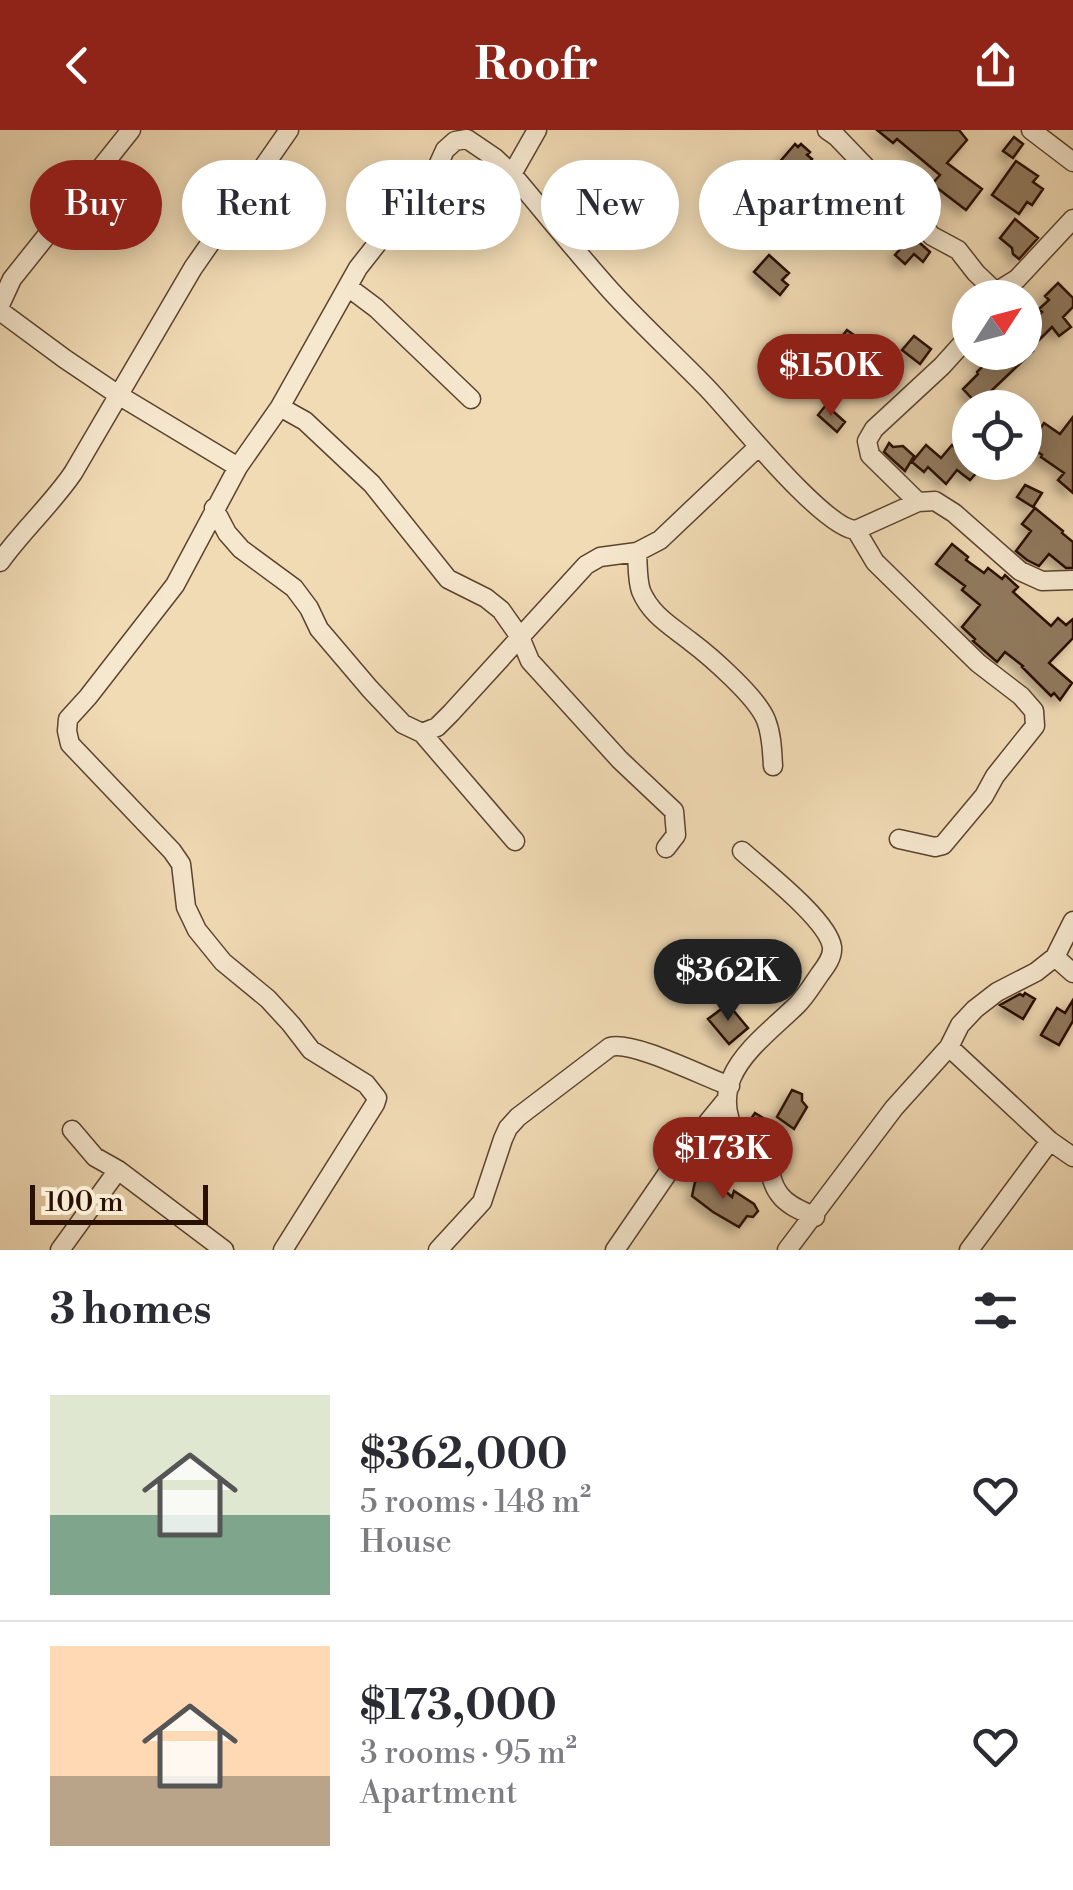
<!DOCTYPE html>
<html lang="en">
<head>
<meta charset="utf-8">
<style>
	body { margin:0; font-family:"Libre Bodoni",serif; background:#f7f7f7; color:#2b2b33; height:100vh; display:flex; flex-direction:column; font-size:38px; white-space:nowrap }
	* { box-sizing:border-box; margin:0 }
	p { font-size:32px; color:#7c7c81 }
	.icon { flex:none; width:55px; height:55px; fill:none; stroke:currentColor; stroke-width:2; stroke-linecap:round; stroke-linejoin:round }
	.map { position:relative; height:1120px; overflow:hidden }
	.drawer { display:flex; flex-direction:column; background:#fff; flex:1 }
	.drawer>* { flex:none }
	.banner { position:absolute; left:30px; top:30px; width:1015px; height:90px; display:flex; gap:20px }
	.needle { width:65px; rotate:54deg }
	.controls { position:absolute; left:952px; top:150px; display:grid; gap:20px }
	.controls a { display:grid; place-items:center; width:90px; height:90px; border-radius:50%; background:#fff; box-shadow:0 5px 25px #0003; font-size:50px }
	.scale { position:absolute; left:30px; bottom:25px; width:178px; box-sizing:border-box; padding-left:10px; border:5px solid #2a1001; border-top:0; font-size:28px; line-height:35px; white-space:nowrap; color:#2a1001; -webkit-text-stroke:8px #f6e8cf; paint-order:stroke }
	.price { position:absolute; translate:-50% -85px; padding:0 22px; border-radius:35px; background:#8f2418; color:#fff; font-size:32px; line-height:65px; filter:drop-shadow(0 2px 5px #0008) }
	.price::after { content:''; position:absolute; left:50%; top:60px; width:30px; height:22px; margin-left:-15px; background:inherit; clip-path:polygon(0 0,100% 0,50% 100%) }
	.price.active { background:#222; color:#fff }
	ul { padding:0; list-style:none }
	li { display:flex; align-items:center; gap:30px; height:250px; padding:0 50px }
	li+li { border-top:2px solid #e1e1e2 }
	li span { display:grid; place-items:center; flex:none; width:280px; height:200px; border-radius:0px; color:#555 }
	li>.icon { margin-inline-start:auto }
	span .icon { width:120px; height:120px; fill:#fffc; stroke-width:1 }
	li b { font-size:42px }
	h2 { display:flex; justify-content:space-between; align-items:center; height:120px; padding:0 50px; font-size:42px }
	.tag { padding:0 35px; border-radius:45px; background:#fff; box-shadow:0 5px 25px #0003; font-size:35px; line-height:90px }
	.tag.active { background:#8f2418; color:#fff }
	header { display:flex; justify-content:space-between; align-items:center; height:130px; padding:0 50px; background:#8f2418; color:#fff; font-size:45px; font-weight:800 }
	.map>svg:first-child { display:block }
</style>
</head>
<body>
<header><svg class="icon" aria-label="back" viewBox="0 0 24 24"><path d="M15 5l-7 7 7 7"/></svg>Roofr<svg class="icon" aria-label="share" viewBox="0 0 24 24"><path d="M12 15V3M7 8l5-5 5 5M5 13v7h14v-7"/></svg></header>
<div class="map">
<svg width="1073" height="1120" viewBox="0 0 1073 1120">
	<defs>
		<filter id="shadow"><feDropShadow dx="-5.5" dy="5.5" stdDeviation="5" flood-color="#0004"/></filter>
	</defs>
	<rect width="100%" height="100%" fill="#f1dbb5"/>
	<filter id="stains"><feTurbulence type="fractalNoise" baseFrequency=".002" numOctaves="4"/><feColorMatrix values="0 0 0 0 .2 0 0 0 0 .09 0 0 0 0 .02 0 0 0 .5 -.17"/></filter>
	<radialGradient id="worn" r=".72"><stop offset=".6" stop-color="#630" stop-opacity="0"/><stop offset="1" stop-color="#630" stop-opacity=".3"/></radialGradient>
	<path fill="#917a5f" stroke="#2a1001" stroke-width="2.5" filter="url(#shadow)" d="M877,0H959L967,10L947,33L982,59L966,80L932,54L940,45L897,9L893,13Z
		M1014,7L1023,14L1013,28L1003,21Z
		M795,14L798,17L801,14L810,22L807,25L812,29L788,57L798,65L783,83L751,55L766,38L771,42Z
		M1016,31L1038,46L1033,52L1043,59L1032,75L1027,72L1019,84L992,65Z
		M1015,89L1038,108L1019,129L1013,124L1012,118L1000,108Z
		M912,106L930,122L923,132L914,124L905,134L895,125Z
		M769,125L789,143L782,150L788,155L780,165L754,142Z
		M1058,153L1073,168V177L1063,187L1071,197L1059,206L1052,197L1027,222H1032L989,263L991,266L980,277L963,259L978,244L977,242L985,234L974,222H1025V206L1038,193L1034,190L1042,182L1039,179L1049,170L1045,166Z
		M847,200L858,208L845,224L835,215Z
		M914,206L931,219L920,234L902,220Z
		M826,275L845,292L837,302L818,285Z
		M1073,287V363L1058,350L1064,343L1041,327L1042,325L1029,316L1044,293L1060,304Z
		M889,313L893,317L903,316L914,326L905,341L884,322Z
		M926,315L941,328L952,315L979,340L970,350L957,340L946,354L928,337L924,342L912,332Z
		M1025,355L1042,363L1033,377L1017,367Z
		M1035,378L1063,401L1062,403L1073,412V438H1066L1049,424L1039,436L1027,430L1016,421L1031,401L1022,394Z
		M952,414L968,427L966,430L984,443L988,438L1002,449L1005,445L1018,457L1013,462L1051,496L1058,488L1066,495L1073,489V508L1049,533L1072,553L1060,570L1054,563L1051,566L1022,537L1023,536L1005,522L997,532L973,511L975,509L962,497L980,475L962,460L965,456L936,434Z
		M1025,863L1035,869L1023,889L1000,875L1020,864L1023,866Z
		M1073,870V891L1059,915L1041,905L1057,878L1065,883Z
		M728,874L748,898L729,914L708,889Z
		M792,960L802,964V971L807,977L794,999L777,987Z
		M755,983L768,991L755,1013L746,996Z
		M707,1045L732,1067L734,1061L754,1074L758,1081L753,1087L747,1086L739,1097L713,1082L692,1066L695,1052Z"/>
	<g fill="none" stroke-linecap="round" stroke-linejoin="round">
		<defs>
			<path id="minor" d="M827,0L837,7L932,106L958,120L976,143L996,162L992,168
				M1031,0L1073,32
				M512,44L537,0
				M348,157L376,178L471,269
				M996,162L1017,149L1073,89
				M0,175L12,149L131,0
				M0,181L65,229L120,266L238,337
				M280,277L305,291L372,354L448,449L486,468L501,480L520,507L530,531L620,630L674,681L676,705L666,718
				M918,372L870,325L867,311L874,299L942,236L970,205
				M214,378L227,403L241,419L294,458L309,478L319,499L370,559L403,594L422,603L437,597L451,583L586,435L600,427L637,422L660,410L758,317
				M856,400L875,432L978,533L1021,566L1034,581L1035,596L995,646L984,666L943,715L935,717L899,709
				M637,422C638,435 637,449 641,461C651,485 671,496 690,511C710,526 757,567 766,590C772,605 772,621 773,636
				M0,432C22,401 51,375 73,343L193,138L289,0
				M422,603L515,711
				M742,721C763,740 828,790 832,817C833,827 826,836 820,844C813,854 806,866 797,875C750,920 698,952 746,1023C780,1033 764,1046 780,1065C788,1076 803,1081 815,1087
				M1055,827L1073,843
				M949,917L1050,1011L1073,1027
				M72,1000L95,1027L118,1040L224,1120
				M60,1120L118,1040
				M283,1120L375,974L377,968L366,954L311,920L291,894L268,869L223,832L197,800L186,777L181,734L172,721L70,614L67,601L68,589L88,567L175,455L238,337L280,277L358,138L380,110L407,95L415,86L445,20L455,11L467,9L495,28L512,44C545,83 577,123 611,161C642,195 676,226 708,259C734,286 824,399 856,400L918,372L935,371L954,383L1020,441L1042,451L1073,450
				M438,1120L482,1072L503,1009L508,998L518,987L610,917C632,910 704,947 730,956
				M615,1120L676,1031L727,969
				M787,1120L894,978L949,917L960,895L975,879L997,862L1036,842L1055,827L1073,791
				M969,1120L1050,1011"/>
		</defs>
		<use href="#minor" stroke="#5c432e" stroke-width="21"/>
		<use href="#minor" stroke="#f6e8cf" stroke-width="18"/>
	</g>
	<rect width="100%" height="100%" filter="url(#stains)"/>
	<rect width="100%" height="100%" fill="url(#worn)"/>
</svg>
<div class="controls">
<a><svg class="needle" viewBox="-14 -14 28 28"><path d="M0-13l5 13h-10z" fill="#e53935"/><path d="M0 13l5-13h-10z" fill="#7c7c81"/></svg></a>
<a><svg class="icon" aria-label="locate" viewBox="0 0 24 24"><circle cx="12" cy="12" r="6"/><path d="M12 2v4M12 18v4M2 12h4M18 12h4"/></svg></a>
</div>
<div class="scale">100 m</div>
<b class="price" style="left:831px;top:289px">$150K</b>
<b class="price active" style="left:728px;top:894px">$362K</b>
<b class="price" style="left:723px;top:1072px">$173K</b>
<div class="banner">
<a class="tag active">Buy</a>
<a class="tag">Rent</a>
<a class="tag">Filters</a>
<a class="tag">New</a>
<a class="tag">Apartment</a>
</div>
</div>
<section class="drawer">
<h2>3 homes<svg class="icon" aria-label="filters" viewBox="0 0 24 24"><path d="M4 7h16M4 17h16"/><circle cx="9" cy="7" r="2"/><circle cx="15" cy="17" r="2"/></svg></h2>
<ul>
<li><span style="background:linear-gradient(#dfe7d0 60%,#7fa58c 0)"><svg class="icon" aria-label="home" viewBox="0 0 24 24"><path d="M3 11l9-7 9 7M6 9v11h12V9"/></svg></span><div><b>$362,000</b><p>5 rooms · 148 m²</p><p>House</p></div><svg class="icon" aria-label="heart" viewBox="0 0 24 24"><path d="M12 20l-8-8c-3-5 5-10 8-4 3-6 11-1 8 4z"/></svg></li>
<li><span style="background:linear-gradient(#ffd9b3 65%,#b9a48a 0)"><svg class="icon" aria-label="home" viewBox="0 0 24 24"><path d="M3 11l9-7 9 7M6 9v11h12V9"/></svg></span><div><b>$173,000</b><p>3 rooms · 95 m²</p><p>Apartment</p></div><svg class="icon" aria-label="heart" viewBox="0 0 24 24"><path d="M12 20l-8-8c-3-5 5-10 8-4 3-6 11-1 8 4z"/></svg></li>
</ul>
</section>
</body>
</html>
